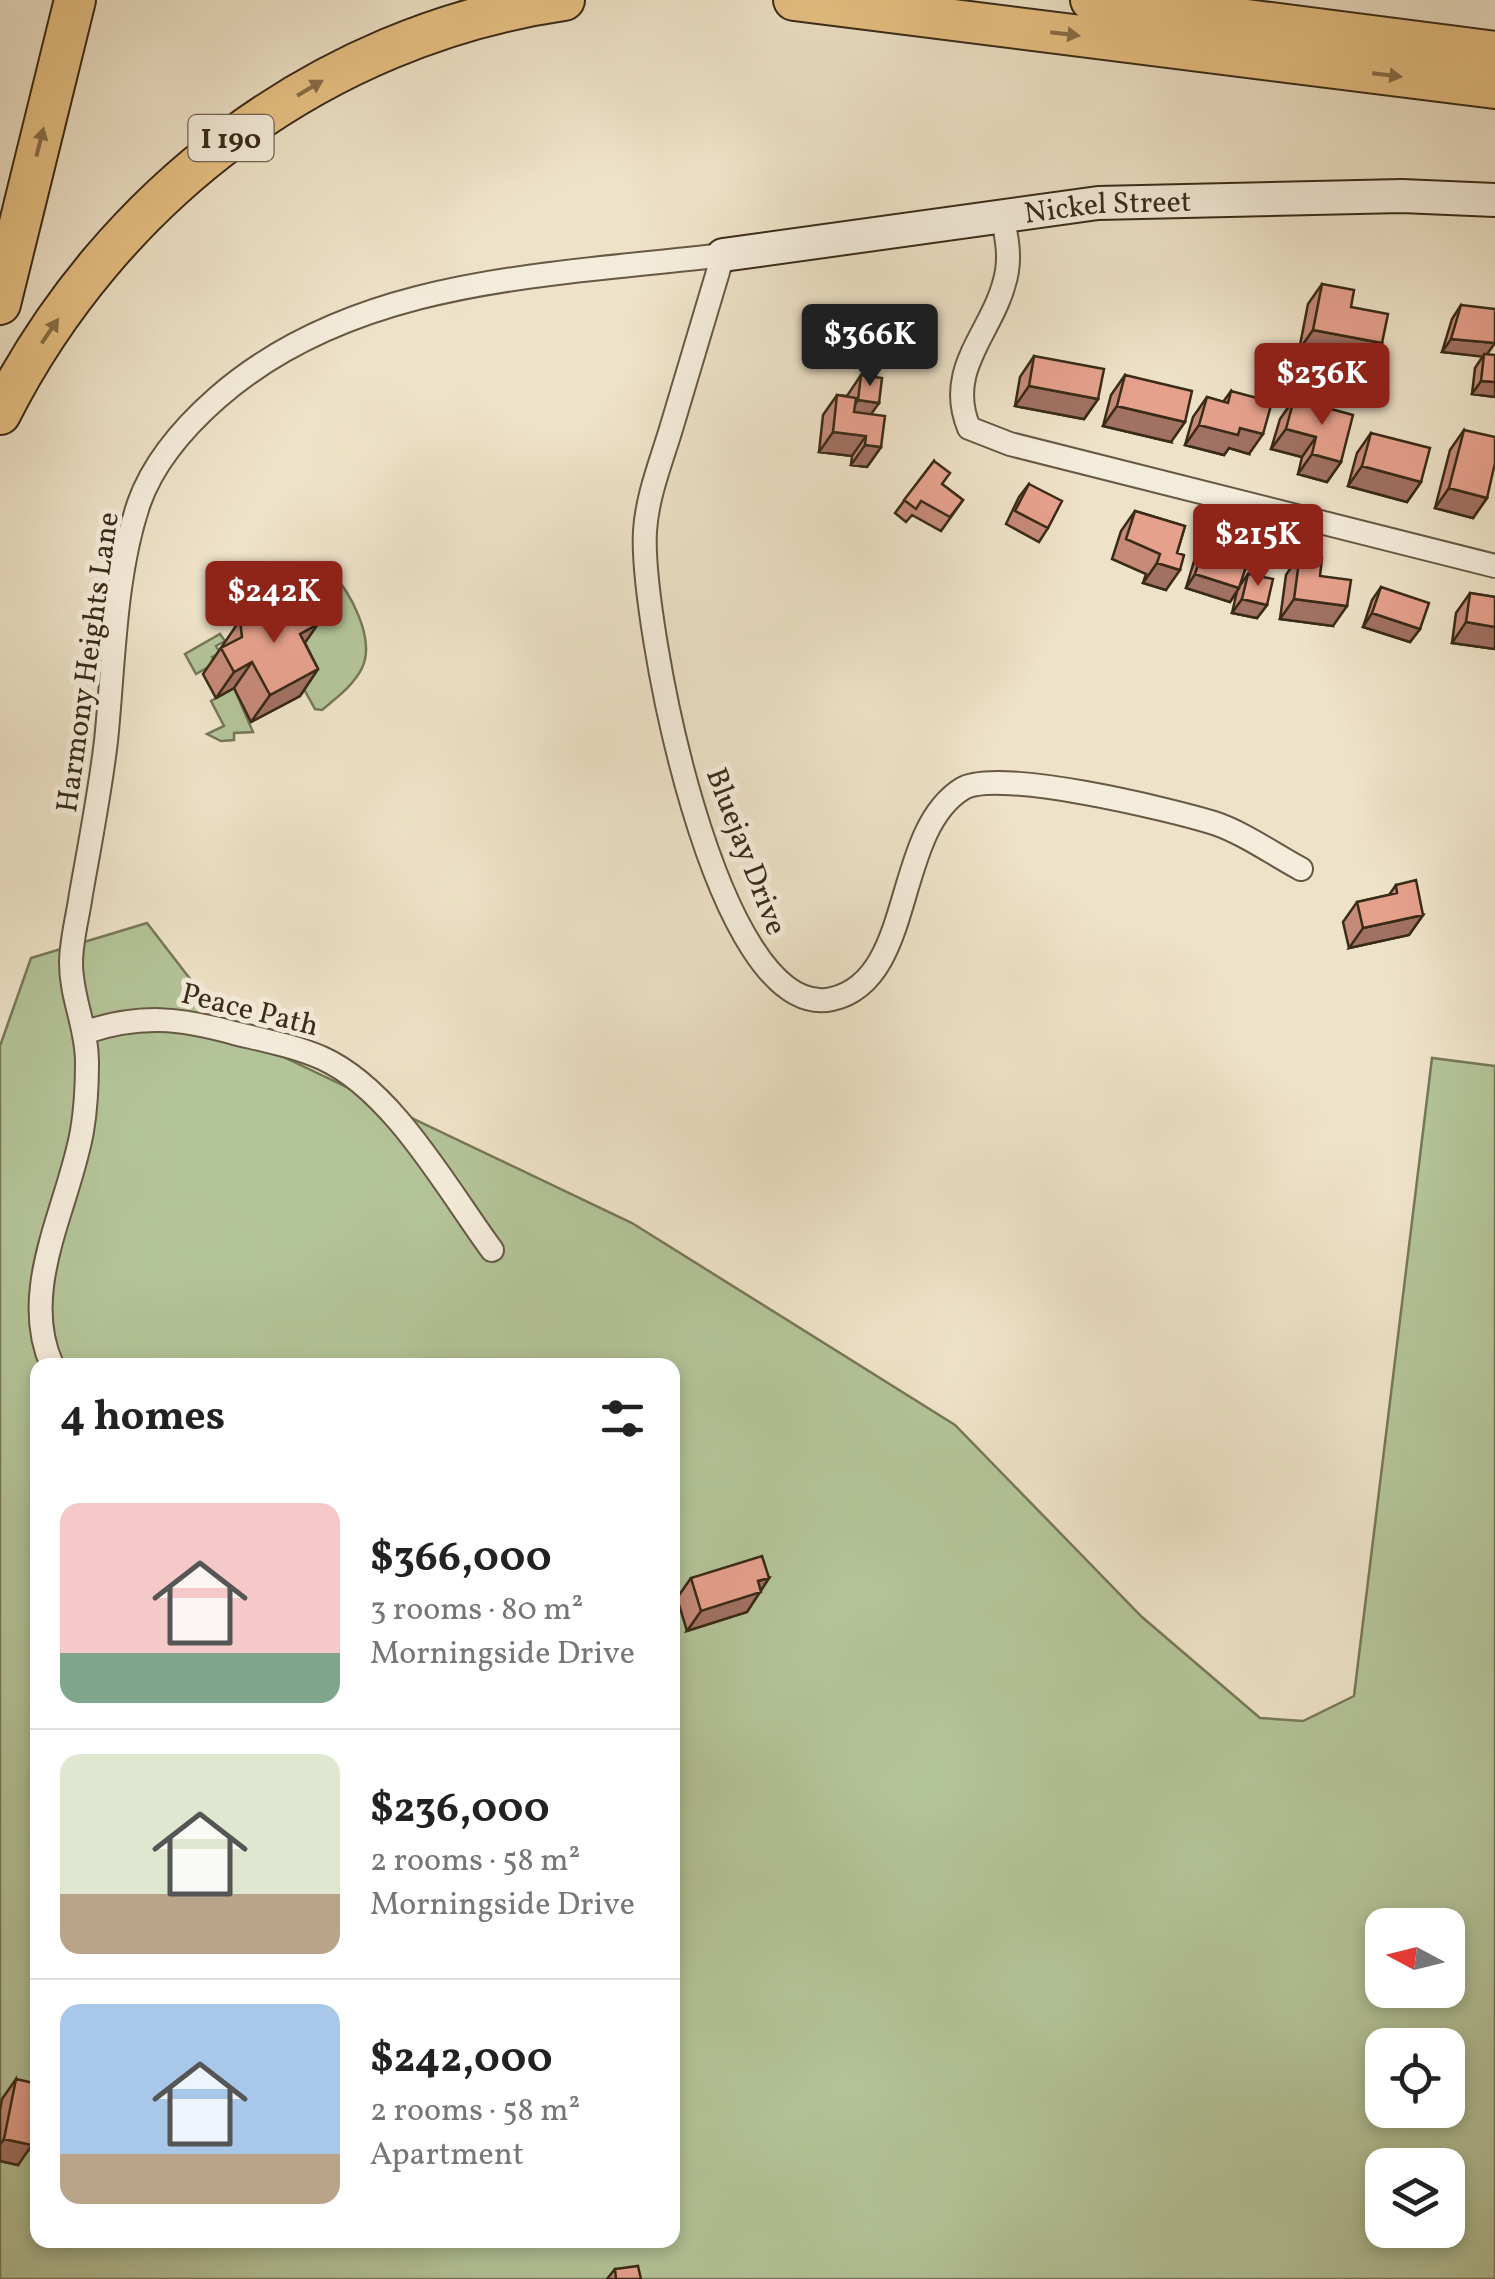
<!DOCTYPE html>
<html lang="en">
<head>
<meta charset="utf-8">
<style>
	body { margin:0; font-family:Vollkorn,serif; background:#f2f2f2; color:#222; height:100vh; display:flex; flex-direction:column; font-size:38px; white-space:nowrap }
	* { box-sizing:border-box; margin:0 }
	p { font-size:32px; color:#767676 }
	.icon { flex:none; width:55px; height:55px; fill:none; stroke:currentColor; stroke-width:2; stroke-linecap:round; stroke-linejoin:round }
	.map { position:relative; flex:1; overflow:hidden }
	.panel { position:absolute; left:30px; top:1358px; width:650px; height:890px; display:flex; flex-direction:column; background:#fff; border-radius:20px; box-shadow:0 5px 15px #0003 }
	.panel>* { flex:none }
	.needle { width:65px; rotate:277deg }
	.buttons { position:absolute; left:1365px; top:1908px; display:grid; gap:20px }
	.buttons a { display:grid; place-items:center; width:100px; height:100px; border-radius:20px; background:#fff; box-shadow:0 5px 15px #0003; font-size:50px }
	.price { position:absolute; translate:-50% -85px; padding:0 22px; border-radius:10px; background:#8f2418; color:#fff; font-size:32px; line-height:65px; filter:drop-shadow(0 2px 5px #0008) }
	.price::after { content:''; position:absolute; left:50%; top:60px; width:30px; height:22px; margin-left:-15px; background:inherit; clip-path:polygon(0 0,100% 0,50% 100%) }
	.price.selected { background:#222; color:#fff }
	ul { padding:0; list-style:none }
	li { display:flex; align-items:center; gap:30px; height:250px; padding:0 30px }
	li+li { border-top:2px solid #e0e0e0 }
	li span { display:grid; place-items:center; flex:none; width:280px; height:200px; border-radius:20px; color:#555 }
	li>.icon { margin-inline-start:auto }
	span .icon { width:120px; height:120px; fill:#fffc; stroke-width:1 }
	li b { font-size:42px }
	h2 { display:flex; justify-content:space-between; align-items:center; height:120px; padding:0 30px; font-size:42px }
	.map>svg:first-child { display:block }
</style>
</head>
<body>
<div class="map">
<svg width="1495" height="2279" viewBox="0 0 1495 2279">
	<rect width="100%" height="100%" fill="#eee2c8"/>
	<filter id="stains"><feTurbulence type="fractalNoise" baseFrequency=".002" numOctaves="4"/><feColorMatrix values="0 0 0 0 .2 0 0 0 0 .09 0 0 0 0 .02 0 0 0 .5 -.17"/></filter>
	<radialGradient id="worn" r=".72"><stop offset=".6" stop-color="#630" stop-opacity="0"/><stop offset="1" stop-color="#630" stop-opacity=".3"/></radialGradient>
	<path fill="#b4c499" stroke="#767858" stroke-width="2.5" fill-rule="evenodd" d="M330,571C350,591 376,639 362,668C354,685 336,698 322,710L315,709L290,664L243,623L318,583L316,578Z
		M220,634L225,641L216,646L220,653L212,657L215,663L196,674L185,654Z
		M234,688L253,732L234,733V740L221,741L207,734L224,726L211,701Z
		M147,923L231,1032L632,1223L955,1425L1142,1617L1260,1718L1303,1721L1354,1696L1432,1058L1495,1066V2279H0V1046L31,958ZM38,1365H672V2240H38ZM1382,1925H1448V1990H1382ZM1382,2045H1448V2110H1382ZM1382,2165H1448V2230H1382Z"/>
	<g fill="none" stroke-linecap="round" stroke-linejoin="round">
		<defs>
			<path id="street" d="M1002,215C1006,234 1010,252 1007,271C997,330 943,366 969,428L1010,444L1495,566
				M86,1032C140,1014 180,1018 234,1033C263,1040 295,1046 322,1058C393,1090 447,1189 492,1250
				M52,1365C18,1290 69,1206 82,1131C86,1108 87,1085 87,1062C87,1027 71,998 71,963C71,941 78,916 81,894C90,843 100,792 106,741C114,664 114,577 139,503C154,461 184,427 217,398C355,277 549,276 723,255C706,313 688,371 671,429C661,462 647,497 645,531C640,615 715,1025 832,999C916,980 892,833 962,789C996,767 1172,810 1214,823C1244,833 1273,854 1301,869"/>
			<g id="secondary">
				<path id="s1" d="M723,255L1098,203L1402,196L1495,200"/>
			</g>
			<path id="highway" d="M794,0L1495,88
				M1091,0L1495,52
				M0,304L75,0
				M0,414C110,196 321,35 564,0"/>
		</defs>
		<use href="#street" stroke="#665944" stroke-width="26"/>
		<use href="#secondary" stroke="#392b18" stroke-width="36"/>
		<use href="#highway" stroke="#392b18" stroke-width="44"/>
		<use href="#street" stroke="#f4ecdb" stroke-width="22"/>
		<use href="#secondary" stroke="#f4ecdb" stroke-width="32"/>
		<use href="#highway" stroke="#e7c184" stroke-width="40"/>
	</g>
	<path fill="#c68a79" stroke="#392b18" stroke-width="2.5" d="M1322,284L1351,307L1368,363L1299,350L1308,304Z
		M1461,305L1487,354L1495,397L1472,394L1475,368L1483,356L1442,352L1452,319Z
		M892,308L914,350L905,364L870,360L872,343L882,330L883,321Z
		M1034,356L1098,399L1084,419L1015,406L1020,377Z
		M861,375L879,403L870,414L881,447L867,467L851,465L852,456L819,452L823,415L837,395L847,396Z
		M1125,375L1171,442L1103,426L1111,395Z
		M1231,391L1249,454L1229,448L1224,455L1185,445L1193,417L1207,397L1223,402Z
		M1294,399L1341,462L1327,482L1298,474L1302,457L1271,449L1280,419Z
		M1464,430L1487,498L1473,518L1435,508L1450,450Z
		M1371,433L1421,482L1407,502L1348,486L1357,453Z
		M934,461L942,484L963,500L941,531L912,515L906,522L895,513Z
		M1029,484L1048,528L1039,542L1006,524L1019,497Z
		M1135,511L1185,526L1166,590L1143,583L1146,574L1112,559L1121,531Z
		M1205,544L1241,584L1248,574L1267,605L1257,618L1232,613L1237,591L1230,602L1186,588L1195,558Z
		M1300,554L1320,576L1333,626L1280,619L1286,575Z
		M1381,587L1420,629L1410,642L1363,627L1372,600Z
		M1470,593L1495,597V649L1452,643L1456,613Z
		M274,610L305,643L318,669L300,696L251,722L234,688L216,698L203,674L240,620Z
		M1396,885L1423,915L1409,935L1349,948L1343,922L1357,902L1389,895Z
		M691,1578H769L747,1612L687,1631L677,1598Z
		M16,2079L18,2165L0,2161V2110L2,2099Z
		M615,2269L641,2279H607Z"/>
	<path fill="#a17163" stroke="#392b18" stroke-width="2.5" d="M1313,330L1382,343L1368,363L1299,350Z
		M1451,339L1495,343L1485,357L1442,352Z
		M880,347L914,350L905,364L870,360Z
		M1481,381L1495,382V397L1472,394Z
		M1029,386L1098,399L1084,419L1015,406Z
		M858,400L879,403L865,423L844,420Z
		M1117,406L1185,422L1171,442L1103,426Z
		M1199,425L1240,428L1263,434L1249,454L1229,448L1224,455L1185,445Z
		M1286,429L1316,437L1302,457L1271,449Z
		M833,432L866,436L852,456L819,452Z
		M865,445L881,447L867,467L851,465Z
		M1312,454L1341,462L1327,482L1298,474Z
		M1362,466L1421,482L1407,502L1348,486Z
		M1449,488L1487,498L1473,518L1435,508Z
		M1157,563L1180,570L1166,590L1143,583Z
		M1195,574L1239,588L1230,602L1186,588Z
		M1242,599L1267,605L1257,618L1232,613Z
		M1294,599L1347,606L1333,626L1280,619Z
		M1372,613L1420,629L1410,642L1363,627Z
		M1466,622L1495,627V649L1452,643Z
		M318,624L300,650V634Z
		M252,662L234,688L216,698L234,672Z
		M318,669L300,696L251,722L270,695Z
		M1423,915L1409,935L1349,948L1363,928Z
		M769,1578L747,1612L687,1631L701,1611L758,1581Z
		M4,2139L32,2145L18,2165L0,2161V2145Z"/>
	<path fill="#e6a18d" stroke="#392b18" stroke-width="2.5" d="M1322,284L1354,290L1351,307L1388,314L1382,343L1313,330Z
		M1461,305L1495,309V343L1451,339Z
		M892,308L918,310L914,350L880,347L882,330H890Z
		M1484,354L1495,355V382L1481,381Z
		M1034,356L1104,369L1098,399L1029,386Z
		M861,375L882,378L879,403L858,400Z
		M1125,375L1192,391L1185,422L1117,406Z
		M1231,391L1272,402L1263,434L1240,428L1238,435L1199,425L1207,397L1228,403Z
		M837,395L856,398L854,412L885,416L881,447L865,445L866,436L833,432Z
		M1294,399L1353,415L1341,462L1312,454L1316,437L1286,429Z
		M1464,430L1495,437V463L1487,498L1449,488Z
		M1371,433L1430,448L1421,482L1362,466Z
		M934,461L950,473L942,484L963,500L950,517L921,501L916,509L904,500Z
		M1029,484L1062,501L1048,528L1015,511Z
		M1135,511L1185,526L1177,553L1184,555L1180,570L1157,563L1160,554L1126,539Z
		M1205,544L1249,558L1239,588L1195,574Z
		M1300,554L1322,558L1320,576L1351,580L1347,606L1294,599Z
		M1248,574L1273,579L1267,605L1242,599Z
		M1381,587L1429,603L1420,629L1372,613Z
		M1470,593L1495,597V627L1466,622Z
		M270,603L274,610L283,605L288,614L307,603L318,624L300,634L318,669L270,695L252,662L234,672L221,648L242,637L240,620Z
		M1416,880L1423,915L1363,928L1357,902L1397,893L1396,885Z
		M762,1556L769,1578L758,1581L761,1592L701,1611L691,1578Z
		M16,2079L38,2084V2120L32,2145L4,2139Z
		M638,2266L641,2279H616L615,2269Z"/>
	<defs><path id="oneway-solid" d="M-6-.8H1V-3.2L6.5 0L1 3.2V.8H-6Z" transform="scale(2.5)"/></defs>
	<g fill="#876e49">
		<use href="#oneway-solid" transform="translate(1065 34) rotate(7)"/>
		<use href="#oneway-solid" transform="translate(1387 75) rotate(7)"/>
		<use href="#oneway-solid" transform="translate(310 88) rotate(-31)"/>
		<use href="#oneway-solid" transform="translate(40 142) rotate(-76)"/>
		<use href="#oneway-solid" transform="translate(50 331) rotate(-56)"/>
	</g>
	<g text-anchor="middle" stroke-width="10" stroke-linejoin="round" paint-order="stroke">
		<rect fill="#f4ecdb" stroke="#716552" stroke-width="2.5" x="188.5" y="115" width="85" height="46" rx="8"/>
		<g font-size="28" font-weight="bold" fill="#392b18">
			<text x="231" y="148">I 190</text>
		</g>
		<g font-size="30" fill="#392b18" stroke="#f4ecdb">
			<text dy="10" stroke="none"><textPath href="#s1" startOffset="388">Nickel Street</textPath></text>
			<text transform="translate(87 662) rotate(-82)" y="10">Harmony Heights Lane</text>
			<text transform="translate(747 851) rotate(69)" y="10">Bluejay Drive</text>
			<text transform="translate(250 1009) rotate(14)" y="10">Peace Path</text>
		</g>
	</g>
	<rect width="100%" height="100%" filter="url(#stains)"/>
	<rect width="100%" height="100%" fill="url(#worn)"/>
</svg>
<div class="buttons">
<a><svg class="needle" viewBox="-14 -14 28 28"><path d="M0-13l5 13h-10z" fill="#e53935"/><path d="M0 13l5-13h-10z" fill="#767676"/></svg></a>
<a><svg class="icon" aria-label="locate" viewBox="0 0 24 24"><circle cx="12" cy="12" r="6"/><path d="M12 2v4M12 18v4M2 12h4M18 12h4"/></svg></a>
<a><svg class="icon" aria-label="layers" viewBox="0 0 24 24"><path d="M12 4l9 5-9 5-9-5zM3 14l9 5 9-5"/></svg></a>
</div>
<b class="price selected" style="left:870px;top:389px">$366K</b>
<b class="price" style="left:1322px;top:428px">$236K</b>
<b class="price" style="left:1258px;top:589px">$215K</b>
<b class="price" style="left:274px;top:646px">$242K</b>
<section class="panel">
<h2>4 homes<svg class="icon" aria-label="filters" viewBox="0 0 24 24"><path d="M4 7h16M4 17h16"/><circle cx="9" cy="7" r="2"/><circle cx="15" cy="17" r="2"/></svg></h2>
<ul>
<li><span style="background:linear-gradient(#f6c9c9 75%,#7fa58c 0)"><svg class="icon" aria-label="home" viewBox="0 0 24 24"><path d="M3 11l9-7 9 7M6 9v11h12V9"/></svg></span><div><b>$366,000</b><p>3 rooms · 80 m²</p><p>Morningside Drive</p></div></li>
<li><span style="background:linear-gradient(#dfe7d0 70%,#b9a48a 0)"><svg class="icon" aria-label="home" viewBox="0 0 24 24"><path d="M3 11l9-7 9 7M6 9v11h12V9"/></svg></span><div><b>$236,000</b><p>2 rooms · 58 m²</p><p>Morningside Drive</p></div></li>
<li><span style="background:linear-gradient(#a9c7e8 75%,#b9a48a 0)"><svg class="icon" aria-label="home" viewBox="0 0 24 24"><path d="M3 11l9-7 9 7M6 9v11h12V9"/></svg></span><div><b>$242,000</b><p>2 rooms · 58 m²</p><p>Apartment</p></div></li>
</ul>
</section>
</div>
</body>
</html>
